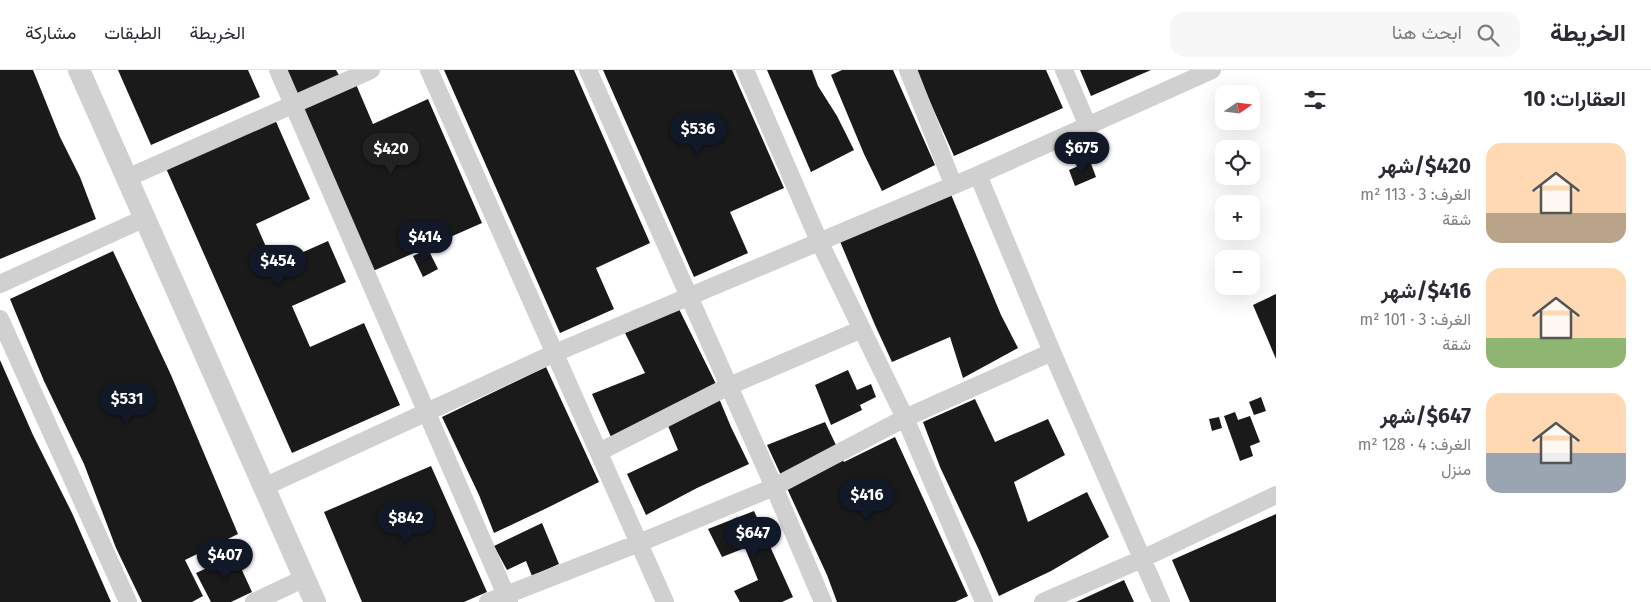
<!DOCTYPE html>
<html lang="ar">
<head>
<meta charset="utf-8">
<style>
	body { margin:0; font-family:"Fira Sans",Vazirmatn,sans-serif; background:#f7f7f7; color:#2b2b33; direction:rtl; height:100vh; display:flex; flex-direction:column; font-size:19px; white-space:nowrap }
	* { box-sizing:border-box; margin:0 }
	p { font-size:16px; color:#7c7c81 }
	.icon { flex:none; width:28px; height:28px; fill:none; stroke:currentColor; stroke-width:2; stroke-linecap:round; stroke-linejoin:round }
	.map { position:relative; flex:1; overflow:hidden; direction:ltr }
	.sheet { display:flex; flex-direction:column; background:#fff; width:375px }
	.sheet>* { flex:none }
	.needle { width:32px; rotate:76deg }
	.fabs { position:absolute; left:1215px; top:15px; display:grid; gap:10px }
	.fabs a { display:grid; place-items:center; width:45px; height:45px; border-radius:10px; background:#fff; box-shadow:0 5px 20px #0002; font-size:25px }
	.price { position:absolute; translate:-50% -42px; padding:0 11px; border-radius:18px; background:#111827; color:#fff; font-size:16px; line-height:32px; filter:drop-shadow(0 1px 2px #0008) }
	.price::after { content:''; position:absolute; left:50%; top:30px; width:15px; height:11px; margin-left:-8px; background:inherit; clip-path:polygon(0 0,100% 0,50% 100%) }
	.price.current { background:#222; color:#fff }
	ul { padding:0; list-style:none }
	li { display:flex; align-items:center; gap:15px; height:125px; padding:0 25px }
	li span { display:grid; place-items:center; flex:none; width:140px; height:100px; border-radius:15px; color:#555 }
	li>.icon { margin-inline-start:auto }
	span .icon { width:60px; height:60px; fill:#fffc; stroke-width:1 }
	li b { font-size:21px }
	h2 { display:flex; justify-content:space-between; align-items:center; height:60px; padding:0 25px; font-size:21px }
	header { display:flex; align-items:center; gap:30px; box-sizing:border-box; height:70px; padding:0 25px; background:#fff; border-bottom:1px solid #e1e1e2 }
	header strong { font-size:24px }
	nav { display:flex; gap:28px; margin-inline-start:auto; font-size:18px }
	.search { width:350px; height:45px; background:#f7f7f7; display:flex; align-items:center; gap:12px; box-sizing:border-box; padding:0 18px; border-radius:15px; color:#7c7c81; font-size:19px }
	main { display:flex; flex:1; min-height:0 }
	.map>svg:first-child { display:block }
</style>
</head>
<body>
<header>
<strong>الخريطة</strong>
<div class="search"><svg class="icon" aria-label="search" viewBox="0 0 24 24"><circle cx="10" cy="10" r="6"/><path d="M15 15l6 6"/></svg>ابحث هنا</div>
<nav><a>الخريطة</a><a>الطبقات</a><a>مشاركة</a></nav>
</header>
<main>
<section class="sheet">
<h2>العقارات: 10<svg class="icon" aria-label="filters" viewBox="0 0 24 24"><path d="M4 7h16M4 17h16"/><circle cx="9" cy="7" r="2"/><circle cx="15" cy="17" r="2"/></svg></h2>
<ul>
<li><span style="background:linear-gradient(#ffd9b3 70%,#b9a48a 0)"><svg class="icon" aria-label="home" viewBox="0 0 24 24"><path d="M3 11l9-7 9 7M6 9v11h12V9"/></svg></span><div><b>$420/شهر</b><p>الغرف: 3 · 113 m²</p><p>شقة</p></div></li>
<li><span style="background:linear-gradient(#ffd9b3 70%,#8fb573 0)"><svg class="icon" aria-label="home" viewBox="0 0 24 24"><path d="M3 11l9-7 9 7M6 9v11h12V9"/></svg></span><div><b>$416/شهر</b><p>الغرف: 3 · 101 m²</p><p>شقة</p></div></li>
<li><span style="background:linear-gradient(#ffd9b3 60%,#9aa5b1 0)"><svg class="icon" aria-label="home" viewBox="0 0 24 24"><path d="M3 11l9-7 9 7M6 9v11h12V9"/></svg></span><div><b>$647/شهر</b><p>الغرف: 4 · 128 m²</p><p>منزل</p></div></li>
</ul>
</section>
<div class="map">
<svg width="1276" height="532" viewBox="0 0 1276 532">
	<rect width="100%" height="100%" fill="#fff"/>
	<path fill="#1a1a1a" d="M0,0H33L60,67L80,107L96,149L0,189Z
		M118,0H248L260,27L151,75Z
		M285,0H336L340,7L297,28Z
		M444,0H574L650,173L596,198L614,239L560,263Z
		M603,0H732L784,118L730,142L748,183L694,207Z
		M767,0H812L818,16L837,46L854,80L811,102Z
		M842,0H893L935,95L882,121L864,84L831,5Z
		M916,0H1046L1063,38L954,86Z
		M1080,0H1151L1091,26Z
		M355,12L373,54L428,29L482,153L373,201L301,37Z
		M274,47L310,129L256,154L274,195L328,171L346,212L292,236L310,277L364,253L400,335L292,383L165,96Z
		M1090,91L1096,107L1075,116L1069,100Z
		M950,122L1001,245L1018,278L963,308L950,267L892,292L875,255L839,169Z
		M428,179L438,199L423,207L413,186Z
		M113,181L171,305L238,464L185,490L203,526L192,532H142L116,478L84,394L44,311L10,229Z
		M1276,224V289L1253,235Z
		M678,237L717,316L611,367L592,324L645,303L624,261Z
		M0,290L33,365L72,443L111,532H0Z
		M546,297L599,412L547,438L494,463L479,425L442,347Z
		M848,300L857,320L871,314L876,327L860,335L862,340L831,355L815,315Z
		M718,326L731,357L749,394L697,418L646,445L627,404L678,380L666,351Z
		M1261,327L1266,341L1254,345L1249,332Z
		M975,329L995,372L1048,349L1065,385L1014,412L1028,452L1087,422L1109,467L1051,501L999,526L978,478L940,397L923,352Z
		M1235,342L1238,350L1250,346L1260,372L1250,376L1253,386L1240,391L1224,346Z
		M1219,347L1222,358L1212,361L1209,349Z
		M825,352L844,392L895,367L968,526L955,532H837L827,505L767,375Z
		M431,396L487,522L464,532H362L324,442Z
		M754,441L793,527L782,532H740L734,521L758,510L745,478L722,487L708,459Z
		M1276,444V532H1190L1172,490Z
		M542,453L559,494L532,506L526,491L507,500L494,476Z
		M235,485L252,522L231,532H211L196,503Z
		M1124,510L1134,532H1076Z"/>
	<g fill="none" stroke-linecap="round" stroke-linejoin="round">
		<path stroke="#d0d0d0" stroke-width="18" d="M278,0L509,532
			M429,0L665,532
			M588,0L774,417L823,532
			M745,0L819,171L905,348L984,532
			M908,0L953,114
			M1064,0L1088,56
			M978,105L1052,282L1161,532
			M127,108L371,0
			M0,214L145,148
			M0,249L128,532
			M599,382L729,316L862,259
			M264,417L555,283L978,105L1212,0
			M254,532L305,508
			M488,532L639,473L774,417L905,348L1052,282
			M1043,532L1142,489L1276,425"/>
		<path stroke="#d0d0d0" stroke-width="22" d="M79,0L315,532"/>
	</g>
</svg>
<div class="fabs">
<a><svg class="needle" viewBox="-14 -14 28 28"><path d="M0-13l5 13h-10z" fill="#e53935"/><path d="M0 13l5-13h-10z" fill="#7c7c81"/></svg></a>
<a><svg class="icon" aria-label="locate" viewBox="0 0 24 24"><circle cx="12" cy="12" r="6"/><path d="M12 2v4M12 18v4M2 12h4M18 12h4"/></svg></a>
<a>+</a>
<a>−</a>
</div>
<b class="price" style="left:698px;top:85px">$536</b>
<b class="price" style="left:1082px;top:104px">$675</b>
<b class="price current" style="left:391px;top:105px">$420</b>
<b class="price" style="left:425px;top:193px">$414</b>
<b class="price" style="left:278px;top:217px">$454</b>
<b class="price" style="left:127px;top:355px">$531</b>
<b class="price" style="left:867px;top:451px">$416</b>
<b class="price" style="left:406px;top:474px">$842</b>
<b class="price" style="left:753px;top:489px">$647</b>
<b class="price" style="left:225px;top:511px">$407</b>
</div>
</main>
</body>
</html>
